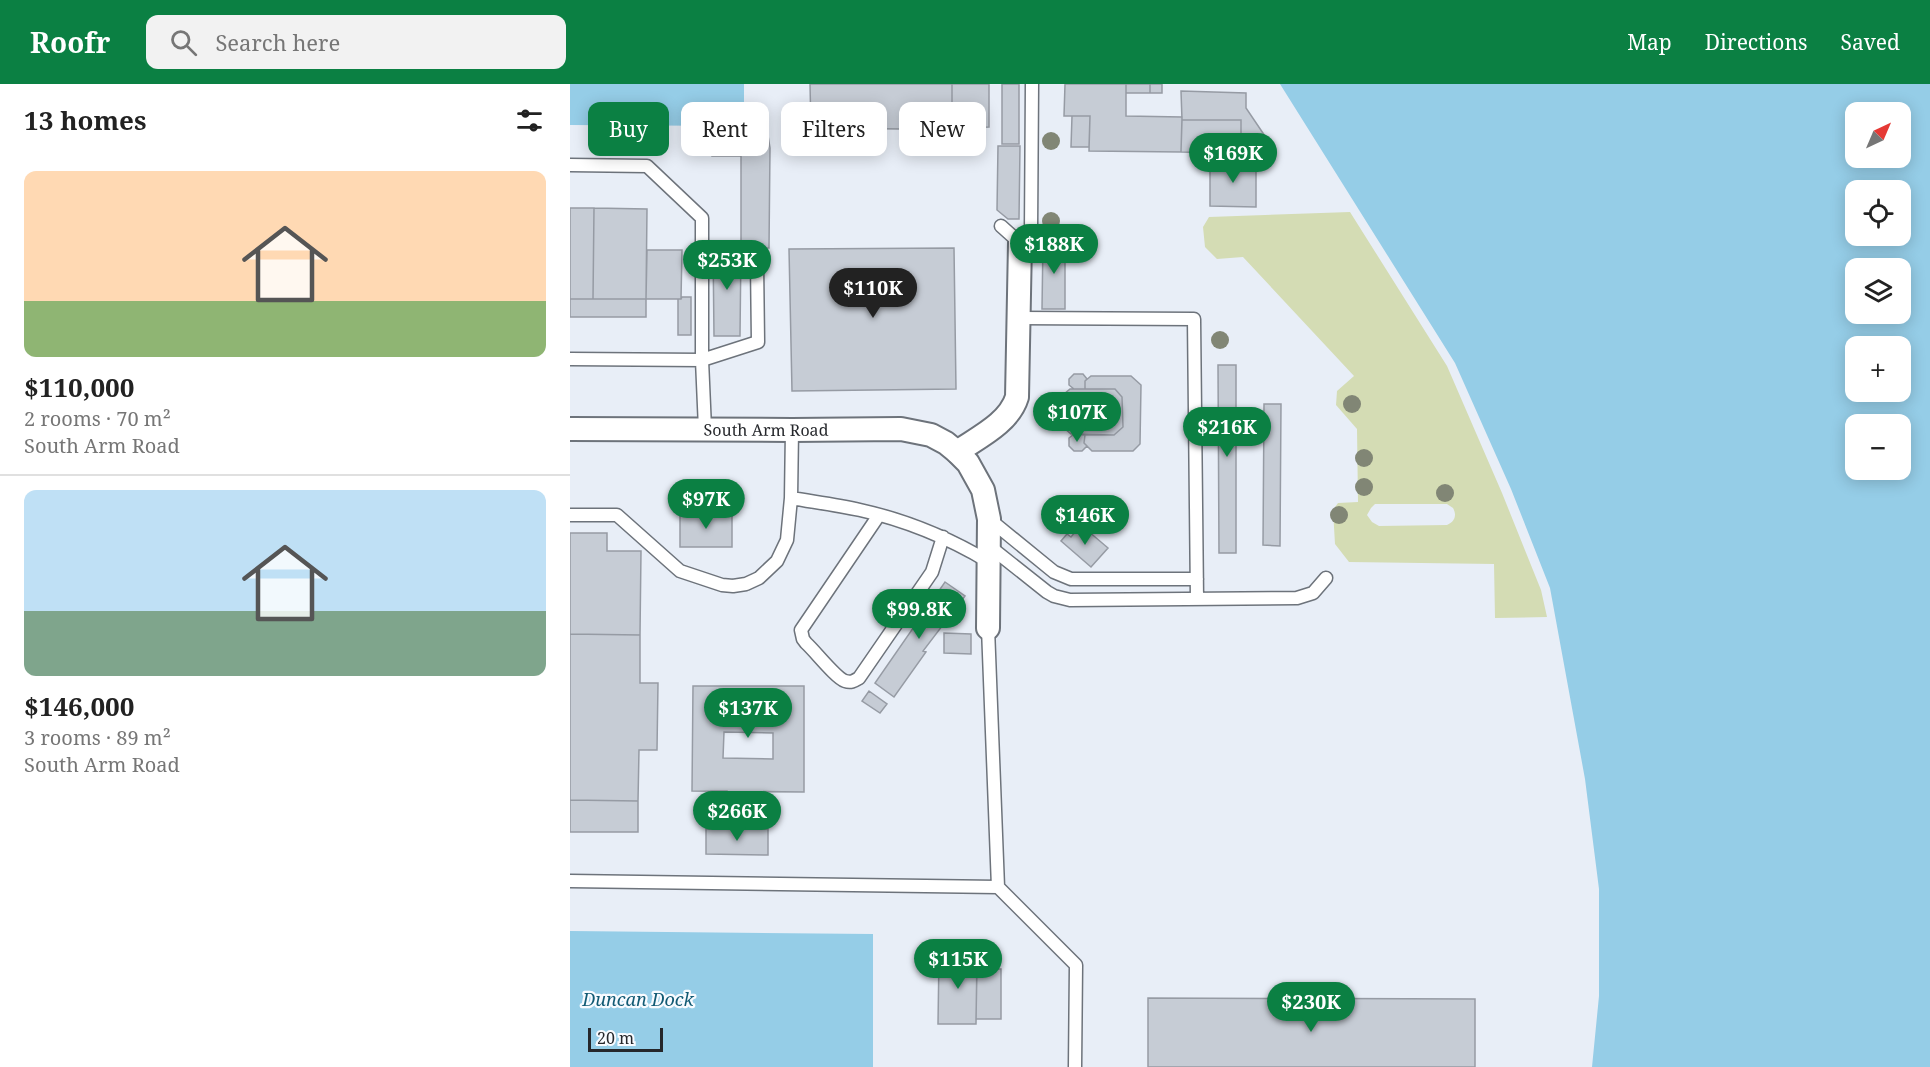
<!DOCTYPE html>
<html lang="en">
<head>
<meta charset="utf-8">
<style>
	body { margin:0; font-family:"Noto Serif",serif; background:#f2f2f2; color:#222; height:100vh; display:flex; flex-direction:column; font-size:22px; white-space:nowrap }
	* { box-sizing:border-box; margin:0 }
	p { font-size:20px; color:#767676 }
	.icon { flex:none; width:33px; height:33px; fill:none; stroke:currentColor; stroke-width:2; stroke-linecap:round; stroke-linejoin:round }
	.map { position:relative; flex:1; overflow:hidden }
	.panel { display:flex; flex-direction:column; background:#fff; width:570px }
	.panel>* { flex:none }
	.top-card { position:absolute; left:18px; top:18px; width:570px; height:54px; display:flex; gap:12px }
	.needle { width:39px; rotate:44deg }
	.buttons { position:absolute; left:1275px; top:18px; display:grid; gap:12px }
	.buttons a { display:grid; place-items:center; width:66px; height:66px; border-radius:12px; background:#fff; box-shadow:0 3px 15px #0003; font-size:30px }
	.scale { position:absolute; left:18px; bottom:15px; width:75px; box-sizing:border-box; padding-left:6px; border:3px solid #25272b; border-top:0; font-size:16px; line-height:21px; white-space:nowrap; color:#25272b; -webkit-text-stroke:4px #f8fbff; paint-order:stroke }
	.price { position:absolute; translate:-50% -51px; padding:0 14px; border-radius:21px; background:#0b8043; color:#fff; font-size:20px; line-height:39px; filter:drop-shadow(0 2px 3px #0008) }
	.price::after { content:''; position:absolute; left:50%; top:36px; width:18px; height:14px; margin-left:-9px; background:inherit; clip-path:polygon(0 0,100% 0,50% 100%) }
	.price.selected { background:#222; color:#fff }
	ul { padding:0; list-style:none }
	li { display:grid; align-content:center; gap:12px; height:318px; padding:0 24px }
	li+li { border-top:2px solid #e0e0e0 }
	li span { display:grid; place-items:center; height:186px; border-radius:12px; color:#555 }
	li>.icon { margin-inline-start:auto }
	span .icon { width:108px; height:108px; fill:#fffc; stroke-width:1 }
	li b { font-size:26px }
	h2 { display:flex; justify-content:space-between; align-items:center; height:72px; padding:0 24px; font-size:26px }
	.pill { padding:0 21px; border-radius:12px; background:#fff; box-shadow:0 3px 15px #0003; font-size:21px; line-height:54px }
	.pill.selected { background:#0b8043; color:#fff }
	header { display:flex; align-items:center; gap:36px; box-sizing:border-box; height:84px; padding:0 30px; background:#0b8043; color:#fff }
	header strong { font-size:28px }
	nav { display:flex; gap:33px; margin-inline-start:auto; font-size:21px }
	.search { width:420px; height:54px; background:#f2f2f2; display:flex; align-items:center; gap:15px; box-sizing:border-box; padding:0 21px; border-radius:12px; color:#767676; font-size:22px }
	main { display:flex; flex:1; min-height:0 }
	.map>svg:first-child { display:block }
</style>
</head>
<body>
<header>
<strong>Roofr</strong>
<div class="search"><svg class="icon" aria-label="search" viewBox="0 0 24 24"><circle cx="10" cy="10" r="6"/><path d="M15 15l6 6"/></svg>Search here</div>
<nav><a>Map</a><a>Directions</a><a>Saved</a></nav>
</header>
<main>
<section class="panel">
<h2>13 homes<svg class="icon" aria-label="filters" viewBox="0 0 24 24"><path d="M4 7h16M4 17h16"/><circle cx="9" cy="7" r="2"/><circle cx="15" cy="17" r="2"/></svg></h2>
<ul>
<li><span style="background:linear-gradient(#ffd9b3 70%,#8fb573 0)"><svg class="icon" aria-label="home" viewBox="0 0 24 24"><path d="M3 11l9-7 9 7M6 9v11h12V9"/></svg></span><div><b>$110,000</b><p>2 rooms · 70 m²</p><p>South Arm Road</p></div></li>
<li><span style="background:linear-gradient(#bfe0f5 65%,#7fa58c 0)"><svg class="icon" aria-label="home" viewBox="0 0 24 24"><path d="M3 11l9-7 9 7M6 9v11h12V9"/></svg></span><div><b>$146,000</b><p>3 rooms · 89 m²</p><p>South Arm Road</p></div></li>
</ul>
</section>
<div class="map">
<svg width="1360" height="983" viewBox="0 0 1360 983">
	<rect width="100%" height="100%" fill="#e8eef7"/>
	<path fill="#d4dcb4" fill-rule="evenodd" d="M780,128L877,282L932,409L971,506L977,533L925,534L924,480L779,478L765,460L763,426L768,419L788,418L787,345L766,321L767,307L784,292L673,173L647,175L635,163L633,143L639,133ZM805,420H877L883,424C887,431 885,438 877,441L809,442L802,438L797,431L801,424Z"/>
	<path fill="#95cde7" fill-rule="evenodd" d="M0,0H174V38H171L170,42L0,41Z
		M710,0H1360V983H1022L1029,912V805L1015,695L980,504L941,405L885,279ZM1330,28V74H1286V28ZM1330,106V152H1286V106ZM1286,184H1330V230H1286ZM1330,262V308H1286V262ZM1330,340V386H1286V340Z
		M0,847L303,850V983H0Z"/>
	<path fill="#c6ccd5" stroke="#969ba4" stroke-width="1.5" fill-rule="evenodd" d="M240,0H382V44H377L379,48L367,55L362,47L352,53L349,48L338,54L332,45L241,44Z
		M382,0H419V43L382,44Z
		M432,0H449V60H432Z
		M495,0H556V32L612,33L611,68L519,67L520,32H494Z
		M556,0H580V9H556Z
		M580,0H592V9H580Z
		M611,7L676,9V24L699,58L671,57V36H612Z
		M502,32H520L519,63H501Z
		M612,36H671V69L611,68Z
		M171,38L196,39L200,64L199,164H171Z
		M142,47H171V72H142Z
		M671,57L699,58V70L671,69Z
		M428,62H450L449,135H438L427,126Z
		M640,76L686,77V123L640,122Z
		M0,124H24L23,215H0Z
		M24,124L77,125L76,215H23Z
		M473,157H495V225H472Z
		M143,163L171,164L170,252H144Z
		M384,164L386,305L222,307L219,165Z
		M77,166H112L111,215H76Z
		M112,213H121V251H108V215H111Z
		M0,215H76V233H0Z
		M648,281H666V469H649Z
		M504,290H513L517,295L515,297V305H504L499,301V295Z
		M521,292H561L571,301L570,360L563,367H522L514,359L515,351H544L553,343L552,313L545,305H515V297Z
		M500,305H545L552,313L553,343L544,351L501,350L494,344V310Z
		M694,320H711L710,462L693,461Z
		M504,350L515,351L514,359L517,362L512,367H504L499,362V354Z
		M110,429H162V463H110Z
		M511,441L538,464L521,483L491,457L497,450L501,453Z
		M0,449H37V467H71L70,551L0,550Z
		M375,498L395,512L353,567L356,568L324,613L305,599Z
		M374,549L401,550V570L374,569Z
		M0,550L70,551V599H88L87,666H69L68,717L0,716Z
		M123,602H234V708L122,707ZM154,648L203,649V675L153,674Z
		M299,607L317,620L310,629L292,617Z
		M141,707H157V745H141Z
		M0,716L68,717V748H0Z
		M136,745H198V771L136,770Z
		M369,872H407L406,940H368Z
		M407,885H431V935H406Z
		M578,914L905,915V983H578Z"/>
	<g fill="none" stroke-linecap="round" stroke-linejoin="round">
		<defs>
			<path id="lane" d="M0,81L77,82L132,134V276L135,345
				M431,142L450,159L461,147L462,0
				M449,234L624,235L627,515
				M0,275L132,276L188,258L187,179
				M221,414C244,418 267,421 290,426C335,436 379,454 419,478
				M0,431H47L110,487L152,501L163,502L176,500L189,494L207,477L217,456L221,414L222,346
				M309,431L231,546L233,555L236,559C245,567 266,594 275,597C281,599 284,597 289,594L362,488L373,453
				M419,435L484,488L501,495H627
				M419,462L477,508L484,512L500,516L727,514L743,509L756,494
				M418,544L428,803L506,881L505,983
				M0,797L428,803"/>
			<g id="street">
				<path id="s1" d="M0,345L222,346L331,345L361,351L376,359L387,368L398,379L413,406L419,435L418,544"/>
				<path d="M387,368C409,353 439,339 447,313L450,159"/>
			</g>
		</defs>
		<use href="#lane" stroke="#6d737b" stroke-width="15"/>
		<use href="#street" stroke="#6d737b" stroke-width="26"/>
		<use href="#lane" stroke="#fff" stroke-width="12"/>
		<use href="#street" stroke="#fff" stroke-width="22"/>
	</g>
	<g fill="#818675">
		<circle cx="481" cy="57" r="9"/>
		<circle cx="481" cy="137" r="9"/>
		<circle cx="650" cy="256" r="9"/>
		<circle cx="782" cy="320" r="9"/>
		<circle cx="794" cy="374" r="9"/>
		<circle cx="794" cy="403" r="9"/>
		<circle cx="875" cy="409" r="9"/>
		<circle cx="769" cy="431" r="9"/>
	</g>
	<g text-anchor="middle" stroke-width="4.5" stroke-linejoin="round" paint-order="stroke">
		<g font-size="16" fill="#25272b" stroke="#f8fbff">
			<text dy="6" stroke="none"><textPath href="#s1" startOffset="196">South Arm Road</textPath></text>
		</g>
		<g font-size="18" font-style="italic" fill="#115a74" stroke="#f8fbff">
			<text x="68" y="922">Duncan Dock</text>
		</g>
	</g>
</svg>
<div class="buttons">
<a><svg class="needle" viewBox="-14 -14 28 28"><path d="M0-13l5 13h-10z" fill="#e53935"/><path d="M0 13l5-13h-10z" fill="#767676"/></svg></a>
<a><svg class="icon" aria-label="locate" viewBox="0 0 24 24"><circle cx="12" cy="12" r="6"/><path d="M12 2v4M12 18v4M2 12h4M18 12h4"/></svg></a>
<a><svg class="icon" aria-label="layers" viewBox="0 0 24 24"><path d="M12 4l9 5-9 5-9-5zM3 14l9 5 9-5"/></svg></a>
<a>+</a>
<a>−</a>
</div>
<div class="scale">20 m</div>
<b class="price" style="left:663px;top:100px">$169K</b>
<b class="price" style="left:484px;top:191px">$188K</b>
<b class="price" style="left:157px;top:207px">$253K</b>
<b class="price selected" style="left:303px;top:235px">$110K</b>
<b class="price" style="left:507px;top:359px">$107K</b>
<b class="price" style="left:657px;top:374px">$216K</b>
<b class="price" style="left:136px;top:446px">$97K</b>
<b class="price" style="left:515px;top:462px">$146K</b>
<b class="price" style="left:349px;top:556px">$99.8K</b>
<b class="price" style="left:178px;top:655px">$137K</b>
<b class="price" style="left:167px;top:758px">$266K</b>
<b class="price" style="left:388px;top:906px">$115K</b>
<b class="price" style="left:741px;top:949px">$230K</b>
<div class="top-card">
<a class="pill selected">Buy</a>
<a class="pill">Rent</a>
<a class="pill">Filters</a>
<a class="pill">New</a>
</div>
</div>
</main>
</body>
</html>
